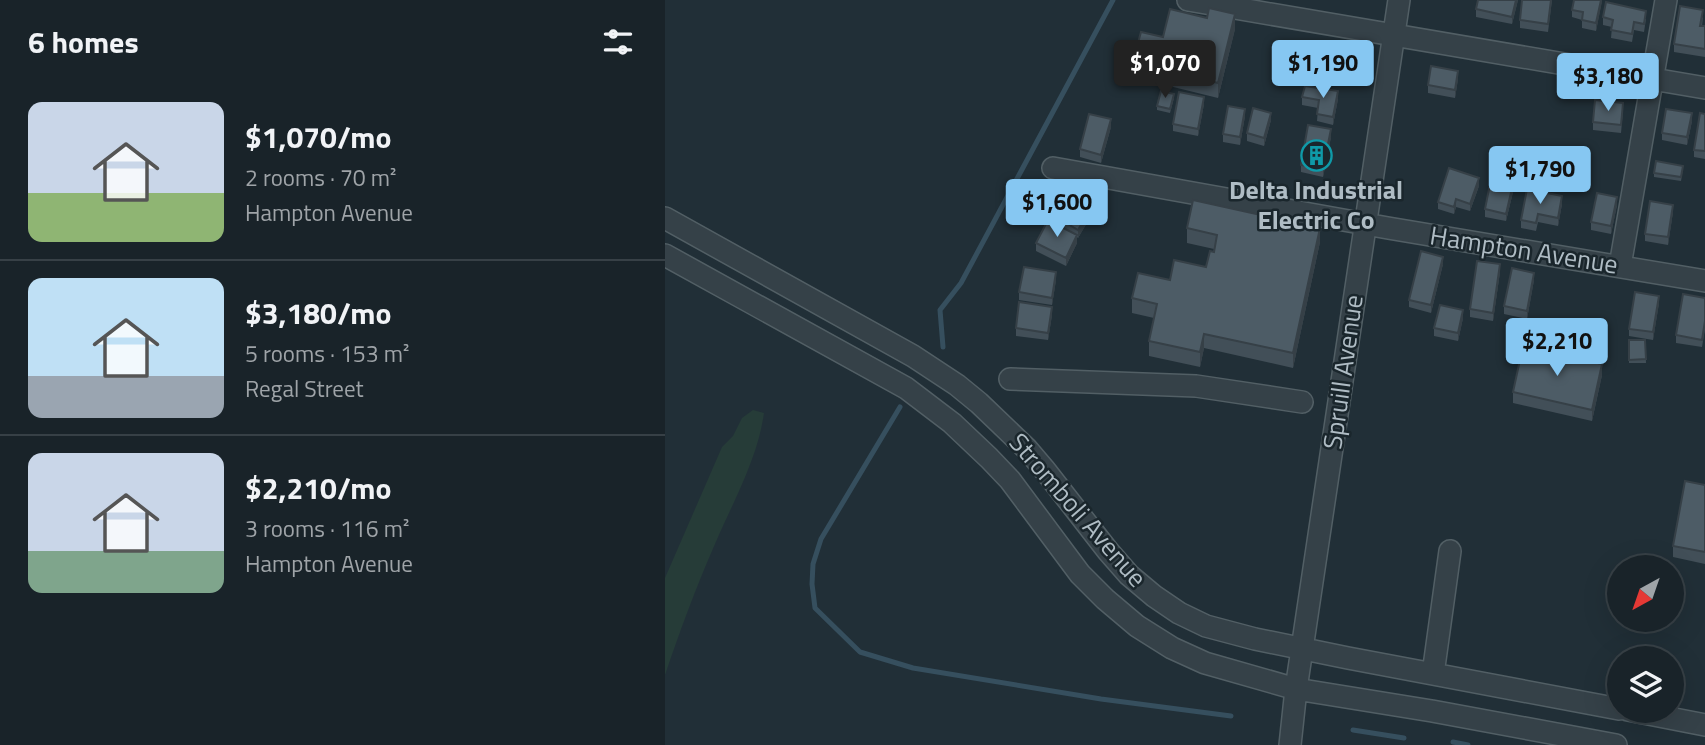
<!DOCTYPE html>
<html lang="en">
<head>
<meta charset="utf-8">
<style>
	body { margin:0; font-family:"Titillium Web",sans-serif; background:#222b31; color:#f1f3f6; height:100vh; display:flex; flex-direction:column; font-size:26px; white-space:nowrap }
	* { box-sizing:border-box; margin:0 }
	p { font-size:23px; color:#9fa4a8 }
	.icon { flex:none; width:38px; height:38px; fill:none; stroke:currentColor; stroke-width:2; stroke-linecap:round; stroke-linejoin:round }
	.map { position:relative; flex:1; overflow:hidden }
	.sheet { display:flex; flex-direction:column; background:#192329; width:665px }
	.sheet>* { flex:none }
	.needle { width:46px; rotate:220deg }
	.tools { position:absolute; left:942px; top:555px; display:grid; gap:14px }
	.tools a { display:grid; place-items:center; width:77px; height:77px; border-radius:50%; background:#192329; box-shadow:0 7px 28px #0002,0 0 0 2px #374046; font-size:35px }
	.price { position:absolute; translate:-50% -60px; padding:0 16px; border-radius:7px; background:#86c7f2; color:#111; font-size:23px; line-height:46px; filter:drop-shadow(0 2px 4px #0008) }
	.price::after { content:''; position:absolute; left:50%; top:42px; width:21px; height:16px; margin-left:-10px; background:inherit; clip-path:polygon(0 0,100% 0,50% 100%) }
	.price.current { background:#222; color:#fff }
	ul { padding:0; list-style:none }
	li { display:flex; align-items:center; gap:21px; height:175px; padding:0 28px }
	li+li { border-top:2px solid #374046 }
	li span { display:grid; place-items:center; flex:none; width:196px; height:140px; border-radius:14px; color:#555 }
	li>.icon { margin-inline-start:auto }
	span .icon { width:84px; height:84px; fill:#fffc; stroke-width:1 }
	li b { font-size:30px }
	h2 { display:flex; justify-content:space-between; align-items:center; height:84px; padding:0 28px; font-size:30px }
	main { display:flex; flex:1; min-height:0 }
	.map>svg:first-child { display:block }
</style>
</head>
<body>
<main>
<section class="sheet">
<h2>6 homes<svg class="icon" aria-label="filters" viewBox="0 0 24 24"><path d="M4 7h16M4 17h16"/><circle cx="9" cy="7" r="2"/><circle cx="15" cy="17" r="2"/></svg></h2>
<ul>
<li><span style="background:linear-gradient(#c9d6e8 65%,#8fb573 0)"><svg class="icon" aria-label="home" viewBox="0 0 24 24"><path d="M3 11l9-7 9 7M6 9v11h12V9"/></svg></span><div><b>$1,070/mo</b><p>2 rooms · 70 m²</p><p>Hampton Avenue</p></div></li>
<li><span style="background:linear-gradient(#bfe0f5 70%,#9aa5b1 0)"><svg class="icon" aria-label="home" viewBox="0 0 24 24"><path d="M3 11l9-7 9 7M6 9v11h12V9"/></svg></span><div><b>$3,180/mo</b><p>5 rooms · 153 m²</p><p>Regal Street</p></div></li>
<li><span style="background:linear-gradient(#c9d6e8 70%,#7fa58c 0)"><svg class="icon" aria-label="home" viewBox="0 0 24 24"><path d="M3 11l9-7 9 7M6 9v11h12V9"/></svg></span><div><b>$2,210/mo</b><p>3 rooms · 116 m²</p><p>Hampton Avenue</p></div></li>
</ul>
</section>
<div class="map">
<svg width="1040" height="745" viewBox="0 0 1040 745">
	<rect width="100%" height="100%" fill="#212f37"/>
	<path fill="#263c38" d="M88,410L99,413C93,458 68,502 50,544C31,587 15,631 0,675V578L57,447L68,436L77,418Z"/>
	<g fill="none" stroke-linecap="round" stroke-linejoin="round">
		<path stroke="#364f5e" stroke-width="5" d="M278,347L275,310L296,283L448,0
			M235,407L156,539L148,564L147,584L150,608L195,652L248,668L436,699L566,716
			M688,730L739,738
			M788,742L803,745"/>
		<defs>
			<path id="minor" d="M523,0L1040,88
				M388,168L723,228L1040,281
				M0,218L248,356L292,385L314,403L362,449L379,469L443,551L464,575L489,596L514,613L541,626L590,639L683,658L954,709
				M0,255L241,388L287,423L324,458L345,480L415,574L440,599L472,626L507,648L540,663L631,689L767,711L951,745
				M955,266L1001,0
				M345,379L531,386L637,402
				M768,674L785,551
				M963,710L1040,725
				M625,745L631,689L734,0"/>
		</defs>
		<use href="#minor" stroke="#525f65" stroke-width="24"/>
		<use href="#minor" stroke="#354148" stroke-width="21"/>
	</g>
	<path fill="#424f58" d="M813,0H853L847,24L811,17V9Z
		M887,0L883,32L855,28V20Z
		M937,0L931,31L917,28V20L907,17V10Z
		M938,17L981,19L979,32L969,30L967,42L946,38L947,27L938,25Z
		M1038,17L1037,26H1040V57L1009,52V44Z
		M570,29L553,98L492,83V69L471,64V50Z
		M793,79L790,98L763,93V85Z
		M637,97L673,99L668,125L652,121L653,108L637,105Z
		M509,98L505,113L492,110V106Z
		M539,104L533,136L508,131V124Z
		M958,111L956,133L928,130V122Z
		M1040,114V159L1029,157V150Z
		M580,116L575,145L558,142V134Z
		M606,120L599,146L582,141V133Z
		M1027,121L1022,145L997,140V133Z
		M446,127L436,163L415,157V149Z
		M666,137L658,177L636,172V165Z
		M913,166L909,182L888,177V169Z
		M1018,169L1016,181L989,177V173Z
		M814,186L805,211L791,207L789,214L773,209V202Z
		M848,192L841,221L820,217V209Z
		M897,204L893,226L873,222L871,231L856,228V220Z
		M952,205L946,234L926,230V222Z
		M1008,212L1003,245L980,241V234Z
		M385,213L426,216L413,238L412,237V243L401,266L371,251V243L395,227L385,221Z
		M522,228L655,242L628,368L539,348L535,367L484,356V341L489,318L467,313V298L505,280L541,267L549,249L522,243Z
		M778,264L766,313L744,307V300Z
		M835,272L828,321L805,317V309Z
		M391,280L387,305L354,300V292Z
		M869,280L862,319L839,314V306Z
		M1040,298V329L1037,347L1011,343V335Z
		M994,303L988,340L964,336V329Z
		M387,315L383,340L351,336V328Z
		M798,318L793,341L769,336V328Z
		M964,340H980L981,363H964Z
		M937,375L927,421L848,403V392Z
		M1040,485V564L1008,557V546Z"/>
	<path fill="#364047" d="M851,0H853L847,24V17Z
		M936,0H937V2L931,31V23Z
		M570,14V29L553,98V83Z
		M793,71V79L790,98V90Z
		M673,91V99L668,125V117Z
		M539,97V104L533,136V129Z
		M580,109V116L575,145V137Z
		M606,113V120L599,146V138Z
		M1027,113V121L1022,145V137Z
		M446,119V127L436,163V155Z
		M666,129V137L658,177V169Z
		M913,158V166L909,182V175Z
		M814,178V186L805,211V204Z
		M848,184V192L841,221V214Z
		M897,196V204L893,226V218Z
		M952,197V205L946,234V226Z
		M791,199V207L789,214V207Z
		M1008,205V212L1003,245V237Z
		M426,208V216L413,238V230Z
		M655,228V242L628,368V353Z
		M412,235V243L401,266V258Z
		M778,257V264L766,313V305Z
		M835,264V272L828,321V313Z
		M391,272V280L387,305V298Z
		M869,273V280L862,319V311Z
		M994,296V303L988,340V332Z
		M387,307V315L383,340V333Z
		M798,310V318L793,341V333Z
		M539,334V348L535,367V352Z
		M937,364V375L927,421V410Z"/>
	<path fill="#4d5c66" stroke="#364047" stroke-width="2" d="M813,0H851L847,17L811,9Z
		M857,0H886L883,24L855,20Z
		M909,0H936L931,23L917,20L918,12L907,10Z
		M941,2L981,11L979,24L969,22L967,34L946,30L948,20L938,17Z
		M1015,6L1038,10L1035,26H1040V49L1009,44Z
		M544,8L570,14L553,83L492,68L495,55L471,50L476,32L498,37L505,9L542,18Z
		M766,66L793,71L790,90L763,85Z
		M640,86L673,91L668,117L652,114L654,100L637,97Z
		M496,91L509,94L505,109L492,106Z
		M514,92L539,97L533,129L508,124Z
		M930,100L958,103L956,125L928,122Z
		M563,106L580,109L575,137L558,134Z
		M588,108L606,113L599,138L582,133Z
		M1001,109L1027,113L1022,137L997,133Z
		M1035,113L1040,114V151L1029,150Z
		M424,114L446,119L436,155L415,149Z
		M643,125L666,129L658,169L636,165Z
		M892,152L913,158L909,175L888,169Z
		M991,161L1018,166L1016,177L989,173Z
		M784,168L814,178L805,204L791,199L789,207L773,202Z
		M826,179L848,184L841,214L820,209Z
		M862,189L897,196L893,218L873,214L871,223L856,220Z
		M398,191L426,208L413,230L385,213Z
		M932,193L952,197L946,226L926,222Z
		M528,200L655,228L628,353L539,334L535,352L484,341L492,304L467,298L473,273L505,280L509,260L541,267L545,251L549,252L552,235L522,228Z
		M985,201L1008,205L1003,237L980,234Z
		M383,220L412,235L401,258L371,243Z
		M756,251L778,257L766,305L744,300Z
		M812,261L835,264L828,313L805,309Z
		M359,267L391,272L387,298L354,292Z
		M847,268L869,273L862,311L839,306Z
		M970,292L994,296L988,332L964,329Z
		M1018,294L1040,298V321L1037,340L1011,335Z
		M354,302L387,307L383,333L351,328Z
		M775,305L798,310L793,333L769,328Z
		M964,340H980L981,359L964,360Z
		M858,346L937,364L927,410L848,392Z
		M1020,481L1040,485V552L1008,546Z"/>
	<defs>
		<symbol id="building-ring" viewBox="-11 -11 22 22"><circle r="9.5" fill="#1a262c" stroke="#0f9aa8" stroke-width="1.5"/><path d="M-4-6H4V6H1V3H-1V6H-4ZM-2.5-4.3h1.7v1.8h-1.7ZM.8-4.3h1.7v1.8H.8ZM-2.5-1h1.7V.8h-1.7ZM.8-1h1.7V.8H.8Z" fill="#0f9aa8"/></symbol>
	</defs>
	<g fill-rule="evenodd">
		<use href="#building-ring" x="634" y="138" width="35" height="35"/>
	</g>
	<g text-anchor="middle" stroke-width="5" stroke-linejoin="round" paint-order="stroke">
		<g font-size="26" font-weight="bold" fill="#afbcc4" stroke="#1a262c">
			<text x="651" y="199">Delta Industrial<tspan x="651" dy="30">Electric Co</tspan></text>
		</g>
		<g font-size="26" fill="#afbcc4" stroke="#1a262c">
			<text transform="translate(859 250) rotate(9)" y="9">Hampton Avenue</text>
			<text transform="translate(678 372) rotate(-82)" y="9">Spruill Avenue</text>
			<text transform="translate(413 510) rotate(49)" y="9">Stromboli Avenue</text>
		</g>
	</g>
</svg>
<div class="tools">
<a><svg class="needle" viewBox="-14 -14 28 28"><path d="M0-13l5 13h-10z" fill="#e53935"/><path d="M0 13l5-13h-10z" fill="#9fa4a8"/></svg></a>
<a><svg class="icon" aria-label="layers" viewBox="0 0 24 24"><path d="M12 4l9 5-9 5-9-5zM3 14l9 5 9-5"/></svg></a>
</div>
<b class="price current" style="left:500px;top:100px">$1,070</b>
<b class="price" style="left:658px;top:100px">$1,190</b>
<b class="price" style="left:943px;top:113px">$3,180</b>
<b class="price" style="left:875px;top:206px">$1,790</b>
<b class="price" style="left:392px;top:239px">$1,600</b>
<b class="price" style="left:892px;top:378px">$2,210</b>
</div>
</main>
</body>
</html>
